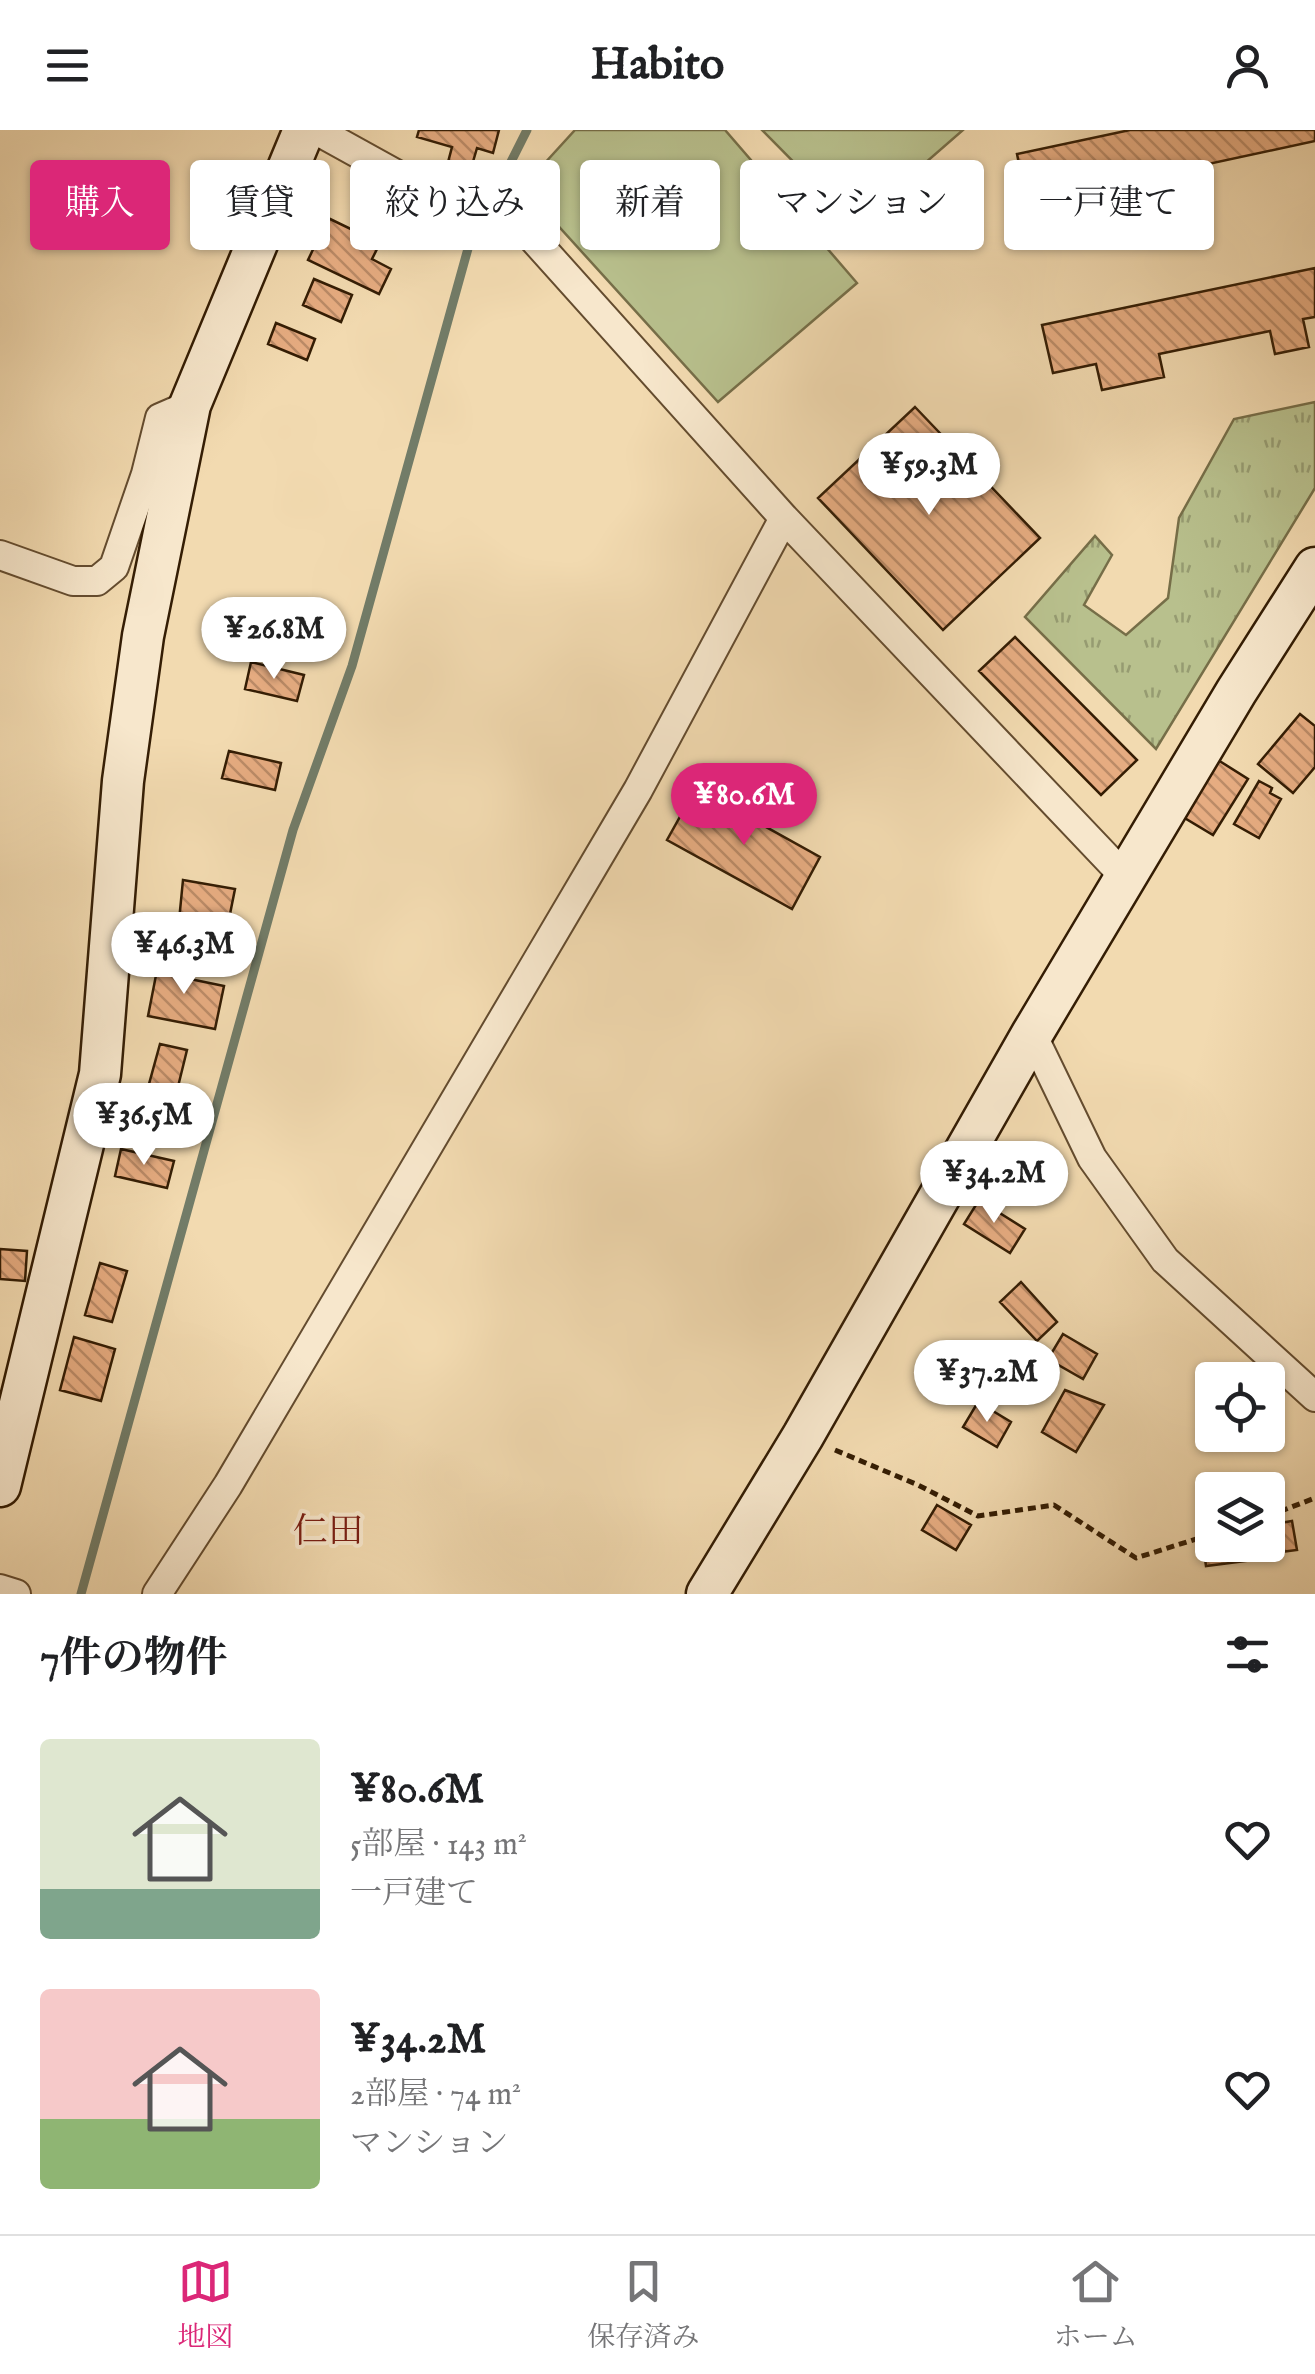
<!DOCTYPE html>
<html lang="ja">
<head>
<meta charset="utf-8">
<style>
	body { margin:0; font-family:"IM FELL English","Noto Serif JP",serif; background:#f6f6f6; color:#202124; height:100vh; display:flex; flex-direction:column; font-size:38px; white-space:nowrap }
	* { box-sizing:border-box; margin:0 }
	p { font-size:32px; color:#757577 }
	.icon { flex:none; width:55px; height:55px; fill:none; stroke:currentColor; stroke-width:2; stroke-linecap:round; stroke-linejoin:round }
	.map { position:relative; height:1464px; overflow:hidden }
	.sheet { display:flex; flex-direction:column; background:#fff; flex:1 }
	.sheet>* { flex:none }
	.hud { position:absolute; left:30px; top:30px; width:1255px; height:90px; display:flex; gap:20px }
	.tools { position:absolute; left:1195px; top:1232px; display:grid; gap:20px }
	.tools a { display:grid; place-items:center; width:90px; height:90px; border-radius:10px; background:#fff; box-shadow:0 2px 8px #0004; font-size:50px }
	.price { position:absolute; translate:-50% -85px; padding:0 22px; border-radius:35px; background:#fff; color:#222; font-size:32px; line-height:65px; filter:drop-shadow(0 2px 5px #0008) }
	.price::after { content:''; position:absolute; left:50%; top:60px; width:30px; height:22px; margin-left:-15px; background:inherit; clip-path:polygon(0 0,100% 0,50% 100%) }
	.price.selected { background:#db2777; color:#fff }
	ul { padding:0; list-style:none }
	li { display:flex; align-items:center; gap:30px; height:250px; padding:0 40px }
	li span { display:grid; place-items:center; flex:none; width:280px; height:200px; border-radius:10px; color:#555 }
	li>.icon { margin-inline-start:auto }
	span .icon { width:120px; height:120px; fill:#fffc; stroke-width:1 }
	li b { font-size:42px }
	h2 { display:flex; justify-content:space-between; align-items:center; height:120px; padding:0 40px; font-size:42px }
	.chip { padding:0 35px; border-radius:10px; background:#fff; box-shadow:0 2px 8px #0004; font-size:35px; line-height:90px }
	.chip.selected { background:#db2777; color:#fff }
	header { display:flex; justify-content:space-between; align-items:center; height:130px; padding:0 40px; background:#fff; font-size:45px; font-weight:700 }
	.tab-bar { display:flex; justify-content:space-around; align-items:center; height:140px; border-top:2px solid #e0e0e0; background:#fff; font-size:28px; color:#757577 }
	.tab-bar a { display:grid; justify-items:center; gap:5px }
	.tab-bar .selected { color:#db2777 }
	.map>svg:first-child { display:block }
</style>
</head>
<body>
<header><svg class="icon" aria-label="menu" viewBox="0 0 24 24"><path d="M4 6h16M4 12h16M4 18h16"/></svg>Habito<svg class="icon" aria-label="person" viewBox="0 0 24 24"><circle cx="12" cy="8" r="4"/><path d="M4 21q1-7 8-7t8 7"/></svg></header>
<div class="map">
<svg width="1315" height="1464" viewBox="0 0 1315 1464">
	<defs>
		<pattern id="grass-tufts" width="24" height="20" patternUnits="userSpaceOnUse" patternTransform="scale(2.5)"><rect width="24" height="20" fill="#b8c08d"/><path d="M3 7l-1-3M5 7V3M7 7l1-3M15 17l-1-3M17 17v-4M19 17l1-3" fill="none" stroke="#969b71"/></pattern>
		<pattern id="building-back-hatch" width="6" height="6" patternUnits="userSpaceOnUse" patternTransform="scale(2.5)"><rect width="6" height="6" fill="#e6ac81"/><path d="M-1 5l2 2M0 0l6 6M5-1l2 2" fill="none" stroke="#bb8b67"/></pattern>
	</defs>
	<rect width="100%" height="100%" fill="#f2dab0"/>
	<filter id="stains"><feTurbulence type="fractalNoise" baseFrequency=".002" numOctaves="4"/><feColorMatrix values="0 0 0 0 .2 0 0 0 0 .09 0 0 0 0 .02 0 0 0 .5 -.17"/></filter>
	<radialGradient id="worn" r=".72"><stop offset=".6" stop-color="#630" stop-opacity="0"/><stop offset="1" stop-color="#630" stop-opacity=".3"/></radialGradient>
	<path fill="url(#grass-tufts)" stroke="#766e48" stroke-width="2.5" d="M1315,272V358L1156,619L1025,487L1095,406L1112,425L1084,475L1126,505L1168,468L1179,388L1234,289Z"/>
	<path fill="#b8c08d" stroke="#766e48" stroke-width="2.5" d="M575,0H725L857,153L718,272L523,57Z
		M762,0H963L862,88L847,86Z"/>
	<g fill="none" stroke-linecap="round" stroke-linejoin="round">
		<path stroke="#727c68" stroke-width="9" d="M81,1464L293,700L352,536L469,115L527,0"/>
	</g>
	<path fill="url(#building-back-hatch)" stroke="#341d04" stroke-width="2.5" d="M419,0H499L493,23L477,18L470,42L447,36L452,17L417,7Z
		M1130,0H1315V11L1027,73L1017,24Z
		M328,88L380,113L372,129L391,139L379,164L308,130Z
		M1315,138V187L1303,189L1309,217L1275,224L1270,201L1159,224L1164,247L1102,260L1096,234L1053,243L1042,195Z
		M314,149L352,165L341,192L303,175Z
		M276,193L315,209L307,230L268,214Z
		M915,277L1040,408L943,500L818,368Z
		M1015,507L1137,630L1101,665L979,541Z
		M251,532L304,545L297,571L245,559Z
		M1300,584L1315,596V637L1293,663L1258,634Z
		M229,621L281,633L275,660L222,648Z
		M1218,630L1248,649L1213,705L1183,687Z
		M1259,651L1272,658L1270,663L1281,669L1259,708L1234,694Z
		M696,658L820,727L792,779L667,710Z
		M183,750L235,759L227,799L179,791Z
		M159,830L192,837L190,849L224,856L215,899L148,886Z
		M160,914L187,920L174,973L146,965Z
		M121,1019L174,1031L167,1058L115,1046Z
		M979,1070L1025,1099L1010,1123L964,1094Z
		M0,1119L27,1121L25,1151L0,1149Z
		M100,1133L127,1141L112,1192L85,1185Z
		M1021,1152L1057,1192L1037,1211L1000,1172Z
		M1063,1204L1097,1224L1083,1249L1048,1229Z
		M74,1207L115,1219L101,1271L60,1260Z
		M1065,1260L1104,1275L1076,1322L1042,1302Z
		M978,1272L1011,1292L997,1317L963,1297Z
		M937,1375L971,1395L956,1420L922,1400Z
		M1292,1391L1297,1420L1257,1425L1256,1415H1268V1395Z
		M1212,1406V1415H1243L1246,1431L1206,1436L1202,1408Z"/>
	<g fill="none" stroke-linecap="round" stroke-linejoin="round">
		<defs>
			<path id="street" d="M316,0L401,47L521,95L784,388L1126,748
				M0,425L73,451H97L114,437L146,344L160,288L190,275
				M1032,904L1092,1028L1165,1130L1315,1267
				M0,1459L16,1464
				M157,1464L228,1355L638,660L784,388"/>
			<path id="secondary" d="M0,1356L100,944L123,651L143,506L190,275L304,0
				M707,1464L803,1306L1032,904L1236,562L1315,438"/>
		</defs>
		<use href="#street" stroke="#644c2f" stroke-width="32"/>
		<use href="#secondary" stroke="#341d04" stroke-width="45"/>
		<path stroke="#341d04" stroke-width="5" stroke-dasharray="8 5" stroke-linecap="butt" d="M835,1320L918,1355L978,1386L1054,1375L1136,1428L1212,1404
			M1268,1386L1315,1368"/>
		<use href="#street" stroke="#f7e7cc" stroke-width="28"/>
		<use href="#secondary" stroke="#f7e7cc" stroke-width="40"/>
	</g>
	<g text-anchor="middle" stroke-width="8" stroke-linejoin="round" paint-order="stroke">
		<g font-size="35" fill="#7a1f14" stroke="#f7e7cc">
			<text x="328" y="1412">仁田</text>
		</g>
	</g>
	<rect width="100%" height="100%" filter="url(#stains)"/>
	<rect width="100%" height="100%" fill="url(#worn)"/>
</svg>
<div class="tools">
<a><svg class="icon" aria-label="locate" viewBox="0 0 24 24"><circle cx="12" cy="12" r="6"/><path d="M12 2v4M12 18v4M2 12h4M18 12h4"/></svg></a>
<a><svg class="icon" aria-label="layers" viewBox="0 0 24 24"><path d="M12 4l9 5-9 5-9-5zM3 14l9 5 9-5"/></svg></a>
</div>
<b class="price" style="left:929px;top:388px">¥59.3M</b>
<b class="price" style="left:274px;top:552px">¥26.8M</b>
<b class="price selected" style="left:744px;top:718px">¥80.6M</b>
<b class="price" style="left:184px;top:867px">¥46.3M</b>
<b class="price" style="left:144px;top:1038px">¥36.5M</b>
<b class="price" style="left:994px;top:1096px">¥34.2M</b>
<b class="price" style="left:987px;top:1295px">¥37.2M</b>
<div class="hud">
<a class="chip selected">購入</a>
<a class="chip">賃貸</a>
<a class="chip">絞り込み</a>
<a class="chip">新着</a>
<a class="chip">マンション</a>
<a class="chip">一戸建て</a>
</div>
</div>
<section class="sheet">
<h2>7件の物件<svg class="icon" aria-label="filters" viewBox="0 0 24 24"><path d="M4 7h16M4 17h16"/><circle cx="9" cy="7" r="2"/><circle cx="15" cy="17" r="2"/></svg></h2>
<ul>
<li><span style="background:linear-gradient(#dfe7d0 75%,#7fa58c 0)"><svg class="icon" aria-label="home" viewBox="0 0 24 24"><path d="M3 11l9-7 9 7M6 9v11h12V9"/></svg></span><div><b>¥80.6M</b><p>5部屋 · 143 m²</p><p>一戸建て</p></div><svg class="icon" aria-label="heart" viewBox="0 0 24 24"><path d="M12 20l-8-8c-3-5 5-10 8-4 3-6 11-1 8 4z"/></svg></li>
<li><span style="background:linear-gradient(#f6c9c9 65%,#8fb573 0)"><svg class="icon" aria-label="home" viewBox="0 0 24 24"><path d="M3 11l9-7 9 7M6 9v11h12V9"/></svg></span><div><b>¥34.2M</b><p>2部屋 · 74 m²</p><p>マンション</p></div><svg class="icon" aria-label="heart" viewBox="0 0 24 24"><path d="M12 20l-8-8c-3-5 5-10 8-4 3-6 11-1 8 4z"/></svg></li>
</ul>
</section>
<nav class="tab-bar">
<a class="selected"><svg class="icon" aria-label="map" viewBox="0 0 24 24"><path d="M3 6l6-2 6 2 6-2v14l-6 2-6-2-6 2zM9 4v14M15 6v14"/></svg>地図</a>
<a><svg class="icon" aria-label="saved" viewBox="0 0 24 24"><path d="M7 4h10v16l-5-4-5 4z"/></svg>保存済み</a>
<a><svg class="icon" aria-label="home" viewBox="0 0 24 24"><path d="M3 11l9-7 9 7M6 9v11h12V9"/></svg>ホーム</a>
</nav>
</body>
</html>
